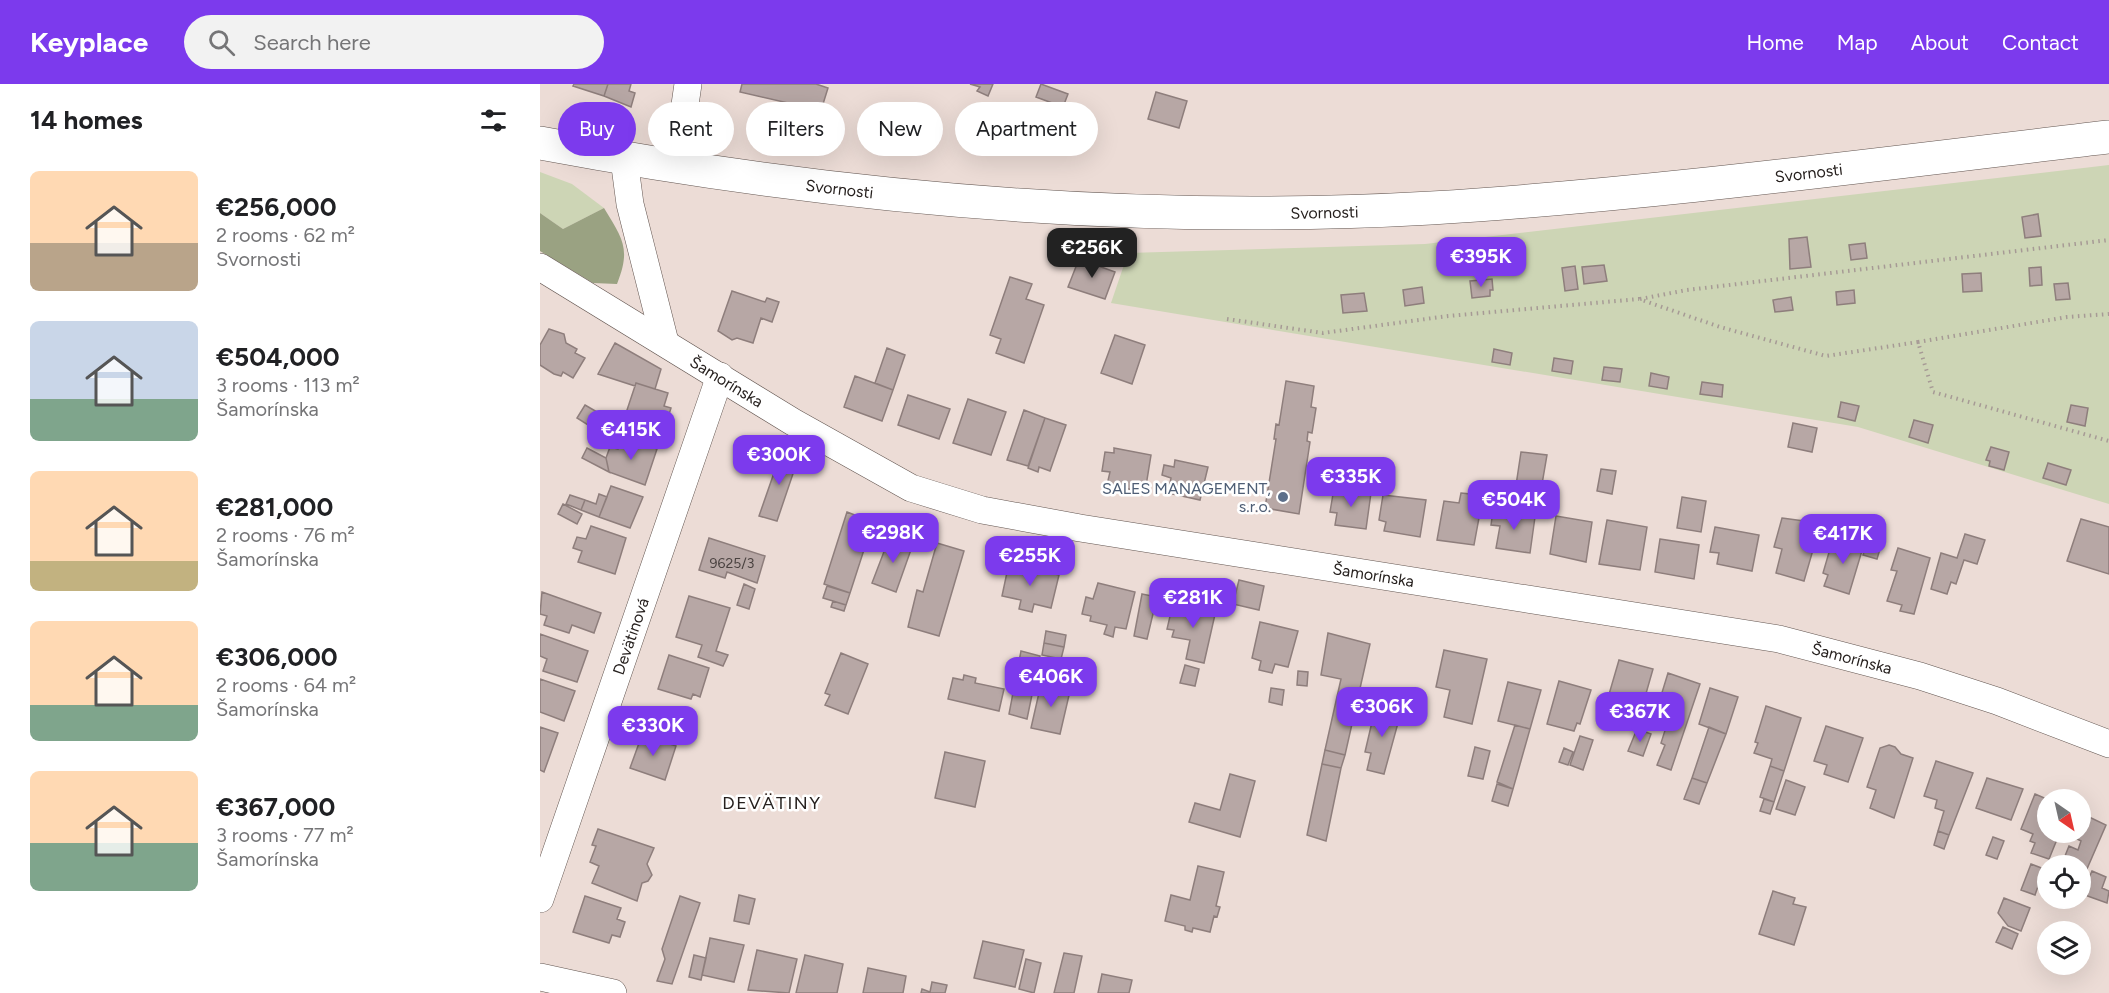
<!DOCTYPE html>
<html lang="en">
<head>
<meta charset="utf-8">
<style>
	body { margin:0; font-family:Figtree,sans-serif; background:#f2f2f2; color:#202124; height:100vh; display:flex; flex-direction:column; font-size:22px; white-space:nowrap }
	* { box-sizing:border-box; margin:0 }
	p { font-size:20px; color:#757577 }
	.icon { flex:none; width:33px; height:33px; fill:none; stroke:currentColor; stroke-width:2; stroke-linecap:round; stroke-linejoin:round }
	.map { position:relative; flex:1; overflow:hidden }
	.side { display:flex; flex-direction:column; background:#fff; width:540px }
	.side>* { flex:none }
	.top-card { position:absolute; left:18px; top:18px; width:570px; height:54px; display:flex; gap:12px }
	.needle { width:39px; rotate:146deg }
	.controls { position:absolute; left:1497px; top:705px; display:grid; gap:12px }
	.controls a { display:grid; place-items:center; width:54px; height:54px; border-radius:50%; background:#fff; box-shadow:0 6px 24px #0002; font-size:30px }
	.price { position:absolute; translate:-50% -51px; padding:0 14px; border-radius:12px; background:#7c3aed; color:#fff; font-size:20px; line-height:39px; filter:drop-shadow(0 2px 3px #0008) }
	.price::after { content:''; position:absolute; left:50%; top:36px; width:18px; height:14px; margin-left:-9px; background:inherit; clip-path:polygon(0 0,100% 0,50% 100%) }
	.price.on { background:#222; color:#fff }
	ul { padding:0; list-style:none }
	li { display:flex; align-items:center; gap:18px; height:150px; padding:0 30px }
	li span { display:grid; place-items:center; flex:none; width:168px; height:120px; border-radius:9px; color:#555 }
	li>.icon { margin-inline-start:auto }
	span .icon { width:72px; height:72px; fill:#fffc; stroke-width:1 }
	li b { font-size:26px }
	h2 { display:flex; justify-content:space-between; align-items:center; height:72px; padding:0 30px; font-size:26px }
	.pill { padding:0 21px; border-radius:27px; background:#fff; box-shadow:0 6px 24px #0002; font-size:21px; line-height:54px }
	.pill.on { background:#7c3aed; color:#fff }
	header { display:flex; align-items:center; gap:36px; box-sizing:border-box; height:84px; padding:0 30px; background:#7c3aed; color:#fff }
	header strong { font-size:28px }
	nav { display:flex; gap:33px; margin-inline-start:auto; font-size:21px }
	.search { width:420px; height:54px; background:#f2f2f2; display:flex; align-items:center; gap:15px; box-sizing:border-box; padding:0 21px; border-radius:33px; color:#757577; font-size:22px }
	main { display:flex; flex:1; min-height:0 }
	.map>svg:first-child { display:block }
</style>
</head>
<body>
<header>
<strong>Keyplace</strong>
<div class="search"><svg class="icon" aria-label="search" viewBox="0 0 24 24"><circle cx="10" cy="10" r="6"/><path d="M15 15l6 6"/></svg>Search here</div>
<nav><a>Home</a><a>Map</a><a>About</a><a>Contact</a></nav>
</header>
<main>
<section class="side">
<h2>14 homes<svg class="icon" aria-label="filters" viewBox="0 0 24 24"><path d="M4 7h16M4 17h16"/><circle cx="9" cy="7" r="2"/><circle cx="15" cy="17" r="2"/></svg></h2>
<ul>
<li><span style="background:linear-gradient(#ffd9b3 60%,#b9a48a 0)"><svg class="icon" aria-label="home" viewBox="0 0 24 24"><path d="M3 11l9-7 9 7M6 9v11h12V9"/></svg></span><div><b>€256,000</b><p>2 rooms · 62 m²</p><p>Svornosti</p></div></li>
<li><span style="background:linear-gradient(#c9d6e8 65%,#7fa58c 0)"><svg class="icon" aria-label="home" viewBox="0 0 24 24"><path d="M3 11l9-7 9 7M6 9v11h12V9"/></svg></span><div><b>€504,000</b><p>3 rooms · 113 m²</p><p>Šamorínska</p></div></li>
<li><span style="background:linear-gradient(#ffd9b3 75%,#c2b280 0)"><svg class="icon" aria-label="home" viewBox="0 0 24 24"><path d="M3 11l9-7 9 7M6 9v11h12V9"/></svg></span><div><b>€281,000</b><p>2 rooms · 76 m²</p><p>Šamorínska</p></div></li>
<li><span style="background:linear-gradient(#ffd9b3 70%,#7fa58c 0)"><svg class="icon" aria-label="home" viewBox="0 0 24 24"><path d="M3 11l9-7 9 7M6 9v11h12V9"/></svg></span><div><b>€306,000</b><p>2 rooms · 64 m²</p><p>Šamorínska</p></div></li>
<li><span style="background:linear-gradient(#ffd9b3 60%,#7fa58c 0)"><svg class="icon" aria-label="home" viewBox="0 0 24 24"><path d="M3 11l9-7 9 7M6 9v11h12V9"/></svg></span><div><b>€367,000</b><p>3 rooms · 77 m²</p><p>Šamorínska</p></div></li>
</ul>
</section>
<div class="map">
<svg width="1569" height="909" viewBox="0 0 1569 909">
	<rect width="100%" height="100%" fill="#ecdcd6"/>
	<path fill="#cdd5b5" d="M1569,81V420L1318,343L571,219L588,169L885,160Z
		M0,88L32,100L64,124L23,145L0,129Z"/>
	<path fill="#9aa282" d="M64,124C83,155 91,165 77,200L53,199L0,167V129L23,145Z"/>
	<path fill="#b7a7a5" stroke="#8e7e7c" stroke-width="1.5" d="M34,0H68L64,12L33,2Z
		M68,0H91L89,7L95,9L91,23L64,12Z
		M202,0H276L288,4L278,36L255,28L257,21L200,8Z
		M430,0H453L448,12L437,7L440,3Z
		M501,0L528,10L523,23L496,13Z
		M616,8L647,17L639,44L608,35Z
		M1498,130L1501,152L1485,154L1482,133Z
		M1267,153L1271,183L1250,185L1249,155Z
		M1325,159L1327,174L1311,176L1309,161Z
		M539,175L575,188L565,215L528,203Z
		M1064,181L1067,197L1044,200L1042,183Z
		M1035,182L1038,205L1025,207L1022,184Z
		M1501,183L1502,201L1490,202L1489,184Z
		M1441,189L1442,207L1423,208L1422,190Z
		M470,193L492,200L486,215L504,221L484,279L456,269L461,255L450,251Z
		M952,195L953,206H950V212L932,214L930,197Z
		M1528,199L1530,215L1516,216L1514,200Z
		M882,203L884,219L865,222L863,206Z
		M1314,206L1315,219L1297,221L1296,208Z
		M192,207L225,218L227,214L239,218L232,238L221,234L213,259L197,254L192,256L178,247Z
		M824,209L827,227L803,229L801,211Z
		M1251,213L1253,226L1235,228L1233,216Z
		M9,245L24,250L26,259L37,265L35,269L45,274L33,294L23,288L21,292L14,290L0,281V261Z
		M575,251L605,261L592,300L561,289Z
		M75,259L121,285L115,305L96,299L95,302L58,290Z
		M347,264L365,271L353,306L335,299Z
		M954,265L972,269L970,281L952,278Z
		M1014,274L1033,277L1031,290L1012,287Z
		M1064,283L1082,285L1080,298L1062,296Z
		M1111,289L1129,293L1127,305L1109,302Z
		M315,292L353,306L342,337L304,323Z
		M746,297L774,302L771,323L776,324L772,349L768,348L767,357L770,358L759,430L725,424L736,355H734L736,340L739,341Z
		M1162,298L1183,301L1182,313L1160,310Z
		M96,299L128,309L124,322L131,324L122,352L83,338Z
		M368,311L410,325L399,355L358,341Z
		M428,315L466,328L451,371L413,359Z
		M1301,318L1319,322L1315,337L1298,333Z
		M45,321L64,332L56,346L37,334Z
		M1531,321L1548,324L1545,342L1527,338Z
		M484,326L505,334L488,382L467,376Z
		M505,334L526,341L510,387L499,383L498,388L488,384Z
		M1374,336L1393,341L1388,359L1369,353Z
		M1253,339L1277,344L1272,368L1248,363Z
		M82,353L117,365L105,401L69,388L66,374L70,363L78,365Z
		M1451,363L1469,368L1464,386L1449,382L1450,377L1446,376Z
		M47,364L66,374L69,388L42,374Z
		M574,364L611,371L605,408L567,401L570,388L562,387L565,368L574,369Z
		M242,366L259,372L237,437L219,432Z
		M981,368L1007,371L1000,412L975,408Z
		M635,376L668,383L660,416L628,409L631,394L622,391L624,381L634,383Z
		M1508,379L1531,386L1526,401L1503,394Z
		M1061,385L1076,387L1072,410L1057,407Z
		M71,402L103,413L90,444L59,433Z
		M794,404L831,409L826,445L795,441L797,429L790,428Z
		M921,409L930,410L929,421L941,423L934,461L897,456L904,417L919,419Z
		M59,410L67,413L59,433L41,426L45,416L56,420Z
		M30,411L45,416L41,426L26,420Z
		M843,411L886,416L880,453L844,447L846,438L839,436Z
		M1142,413L1166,417L1161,448L1137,444Z
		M23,420L42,430L37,440L18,430Z
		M953,427L995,433L990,469L956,464L960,442L951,441Z
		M307,428L333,438L310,509L284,500Z
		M1016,432L1052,438L1046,478L1010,470Z
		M1242,434L1264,437L1267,441L1279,445L1264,497L1236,489L1242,465L1234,463Z
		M1541,435L1569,443V490L1527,477Z
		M1067,436L1107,443L1100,486L1059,480Z
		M51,442L86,454L75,490L38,478L42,467L33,464L37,453L46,455Z
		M1175,443L1219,451L1212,487L1177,480L1179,469L1170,468Z
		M1332,444L1345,448L1337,475L1323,471Z
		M1425,450L1445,456L1437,480L1424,476L1416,500L1411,498L1407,510L1391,505L1401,469L1417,474Z
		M350,452L373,460L356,508L332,499Z
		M1299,453L1324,460L1309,510L1284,502L1288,491L1283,489L1290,465L1295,467Z
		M169,454L225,472L217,499L187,488L185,494L159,486Z
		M1120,455L1159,461L1154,495L1115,488Z
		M397,459L424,467L399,552L368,543L377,506L383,508Z
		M1358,464L1390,474L1374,530L1360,527L1362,521L1347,517L1357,487L1351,486Z
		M469,479L519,491L511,524L494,520L492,528L479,525L481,516L462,512Z
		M699,496L724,502L719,526L693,520Z
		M558,499L595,508L586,545L575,543L573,553L564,550L567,541L550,537L551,532L542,530L546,513L553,515Z
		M204,500L215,505L209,525L197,521Z
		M287,502L310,509L306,521L283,514Z
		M2,508L61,529L54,549L32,541L29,549L4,541L7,532L0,530Z
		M602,510L617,513L607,555L594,552Z
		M149,512L190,524L176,567L188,571L183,582L158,573L162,561L136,553Z
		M293,517L306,521L304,527L291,523Z
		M640,518L676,526L664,579L646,575L650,556L632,553L634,546L627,545L631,528L637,529Z
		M720,538L758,547L748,583L735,580L732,589L719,586L721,577L712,574Z
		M506,547L526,551L524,563L504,559Z
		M788,549L830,560L805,671L785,666L801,595L781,591Z
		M0,550L48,567L37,598L3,587L7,575L0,572Z
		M504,559L524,563L521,575L502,571Z
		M904,566L947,575L932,640L904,633L910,606L896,603Z
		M481,567L500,572L487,635L469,630Z
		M301,569L328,580L308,630L285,621L290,611L285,609Z
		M129,571L169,584L160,613L153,610L151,615L118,605Z
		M1079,576L1113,585L1097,641L1063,631Z
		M645,581L659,585L655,602L640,599Z
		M758,587L768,588L767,602L757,601Z
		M1128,589L1160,600L1131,686L1117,681L1125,661L1121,659L1128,637L1125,636L1127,628L1117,625Z
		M424,591L436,594L435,599L464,605L459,627L408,615L413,594L423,596Z
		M0,595L35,607L24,637L0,628Z
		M509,597L520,599L519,604L530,607L520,650L491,644L501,600L508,602Z
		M1019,597L1051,606L1040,640L1037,639L1034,647L1007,640Z
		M968,598L1001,606L990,645L958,637Z
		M731,604L744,606L742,621L729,618Z
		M1170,604L1198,613L1186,650L1159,640Z
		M836,621L861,628L844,690L827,686L831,669L825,668Z
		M1226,622L1261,634L1244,687L1230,682L1232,675L1214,669L1218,659L1215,658Z
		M975,641L990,645L973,705L957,698Z
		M1286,642L1323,654L1308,698L1284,690L1287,681L1274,677Z
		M0,643L18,649L4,688L0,686Z
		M1169,643L1186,650L1167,699L1152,694Z
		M1097,645L1111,650L1103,672L1088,667Z
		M102,651L136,662L125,696L90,684Z
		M1040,652L1053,656L1043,686L1030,681Z
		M1349,661L1355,663L1361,670L1373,674L1354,734L1330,724L1336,706L1327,703L1340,664Z
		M935,663L950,667L943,695L928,692Z
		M1024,664L1033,668L1028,681L1019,678Z
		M785,666L805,671L801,684L782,680Z
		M405,668L445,677L435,723L395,714Z
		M1396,677L1433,689L1409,751L1398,747L1404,727L1395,724L1397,716L1384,712Z
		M782,680L801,684L786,757L767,751Z
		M1230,682L1244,687L1234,718L1220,713Z
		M690,690L715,697L700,753L649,738L655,719L680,726Z
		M1152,694L1167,699L1159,720L1144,715Z
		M1447,694L1483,705L1471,736L1436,724Z
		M1246,696L1265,703L1255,731L1236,725Z
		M957,700L973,705L968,722L952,717Z
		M1495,710L1509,716L1508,748H1520L1509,775L1491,769L1495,759L1490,757L1493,750L1481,745Z
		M1224,715L1234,718L1230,730L1220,727Z
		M1547,732L1566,741L1540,801V782H1521L1529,762L1538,766L1541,757L1537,755Z
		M58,745L114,764L107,780L112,791L108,797L102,799L97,817L52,799L59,782L50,778L56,762L52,761Z
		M1398,747L1409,751L1404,765L1394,761Z
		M1453,753L1464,757L1457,775L1446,771Z
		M1491,780L1504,785L1495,811L1481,806Z
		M658,782L684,788L676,822L680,823L677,833L674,832L670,848L653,844L652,848L645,846V842L625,837L631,811L650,816Z
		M1552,787L1566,793L1562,804L1569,807L1567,819L1542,810Z
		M1233,807L1255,814L1253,820L1266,823L1254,861L1219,850Z
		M199,811L215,815L209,840L194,837Z
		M45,812L81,824L77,835L85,838L80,853L72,851L69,859L33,848Z
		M140,812L160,819L132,900L117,897L125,875L122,865Z
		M1464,814L1490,824L1481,847L1468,842L1458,829Z
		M1463,843L1478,850L1472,865L1456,858Z
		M170,854L204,861L194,898L162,891Z
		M443,857L484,866L475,903L434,894Z
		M217,866L257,875L249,909L208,906Z
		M524,869L542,872L534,909H514Z
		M154,871L166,874L161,896L149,893Z
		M265,871L303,880L297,909H256Z
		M486,875L501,879L494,909L479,905Z
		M328,884L366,892L363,909H323Z
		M562,890L592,896L589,909H558Z
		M392,898L407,901L405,909H381L382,905L390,908Z"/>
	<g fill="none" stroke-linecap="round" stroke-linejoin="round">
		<defs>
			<g id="street">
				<path d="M84,75L90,120L125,258"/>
				<path d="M136,83L148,0"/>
				<path id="s1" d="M0,183L253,338L371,404L442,426L540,444L1239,555L1380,592L1457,617L1569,660"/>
				<path id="s2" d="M0,815L180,292"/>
				<path d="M0,893L73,909"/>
			</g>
			<g id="primary">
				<path id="s3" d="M0,59C293,114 593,141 891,124C1118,110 1344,79 1569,53"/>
			</g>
		</defs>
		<use href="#street" stroke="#635651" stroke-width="28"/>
		<use href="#primary" stroke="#635651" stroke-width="34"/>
		<path stroke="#a69a95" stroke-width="4" stroke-dasharray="1.5 4.5" stroke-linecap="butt" d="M1100,215L1147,206L1569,156
			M687,235L783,249L908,232L1099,215L1180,243L1286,272L1378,258L1393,308L1569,357
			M1378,258L1527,233L1569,230"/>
		<use href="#street" stroke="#fff" stroke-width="27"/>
		<use href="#primary" stroke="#fff" stroke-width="33"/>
	</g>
	<circle fill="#5c6f8a" stroke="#fff" stroke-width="2" cx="743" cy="413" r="6"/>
	<g text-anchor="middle" stroke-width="5" stroke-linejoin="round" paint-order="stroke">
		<g font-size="14" fill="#4a4240">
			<text x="192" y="484">9625/3</text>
		</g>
		<g font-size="16" fill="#26201e" stroke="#fff">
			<text dy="6" stroke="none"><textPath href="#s3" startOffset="1275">Svornosti</textPath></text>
			<text dy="6" stroke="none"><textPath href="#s3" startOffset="303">Svornosti</textPath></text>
			<text dy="6" stroke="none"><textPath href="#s3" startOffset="789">Svornosti</textPath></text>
			<text dy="6" stroke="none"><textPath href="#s1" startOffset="219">Šamorínska</textPath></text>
			<text dy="6" stroke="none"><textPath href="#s1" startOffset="903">Šamorínska</textPath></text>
			<text dy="6" stroke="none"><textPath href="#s2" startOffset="278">Devätinová</textPath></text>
			<text dy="6" stroke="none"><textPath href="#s1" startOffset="1389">Šamorínska</textPath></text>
		</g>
		<g font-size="16" fill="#4e5e75" stroke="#fff" text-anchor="end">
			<text x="731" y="410">SALES MANAGEMENT,<tspan x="731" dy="18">s.r.o.</tspan></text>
		</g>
		<g font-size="18" letter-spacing="1.5" fill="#26201e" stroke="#fff">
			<text x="232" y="725">DEVÄTINY</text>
		</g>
	</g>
</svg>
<div class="controls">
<a><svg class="needle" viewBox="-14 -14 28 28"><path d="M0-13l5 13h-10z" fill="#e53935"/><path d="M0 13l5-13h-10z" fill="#757577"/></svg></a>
<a><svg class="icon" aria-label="locate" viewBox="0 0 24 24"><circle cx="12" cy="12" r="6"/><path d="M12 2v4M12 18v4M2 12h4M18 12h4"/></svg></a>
<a><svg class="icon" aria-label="layers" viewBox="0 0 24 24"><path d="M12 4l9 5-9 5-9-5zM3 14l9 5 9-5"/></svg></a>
</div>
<b class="price on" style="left:552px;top:195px">€256K</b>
<b class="price" style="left:941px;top:204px">€395K</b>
<b class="price" style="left:91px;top:377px">€415K</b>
<b class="price" style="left:239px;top:402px">€300K</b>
<b class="price" style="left:811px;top:424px">€335K</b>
<b class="price" style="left:974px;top:447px">€504K</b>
<b class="price" style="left:353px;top:480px">€298K</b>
<b class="price" style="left:1303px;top:481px">€417K</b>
<b class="price" style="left:490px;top:503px">€255K</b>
<b class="price" style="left:653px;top:545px">€281K</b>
<b class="price" style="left:511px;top:624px">€406K</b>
<b class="price" style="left:842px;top:654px">€306K</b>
<b class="price" style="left:1100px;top:659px">€367K</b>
<b class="price" style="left:113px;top:673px">€330K</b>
<div class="top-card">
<a class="pill on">Buy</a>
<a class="pill">Rent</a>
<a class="pill">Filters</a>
<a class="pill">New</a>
<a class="pill">Apartment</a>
</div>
</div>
</main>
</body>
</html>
